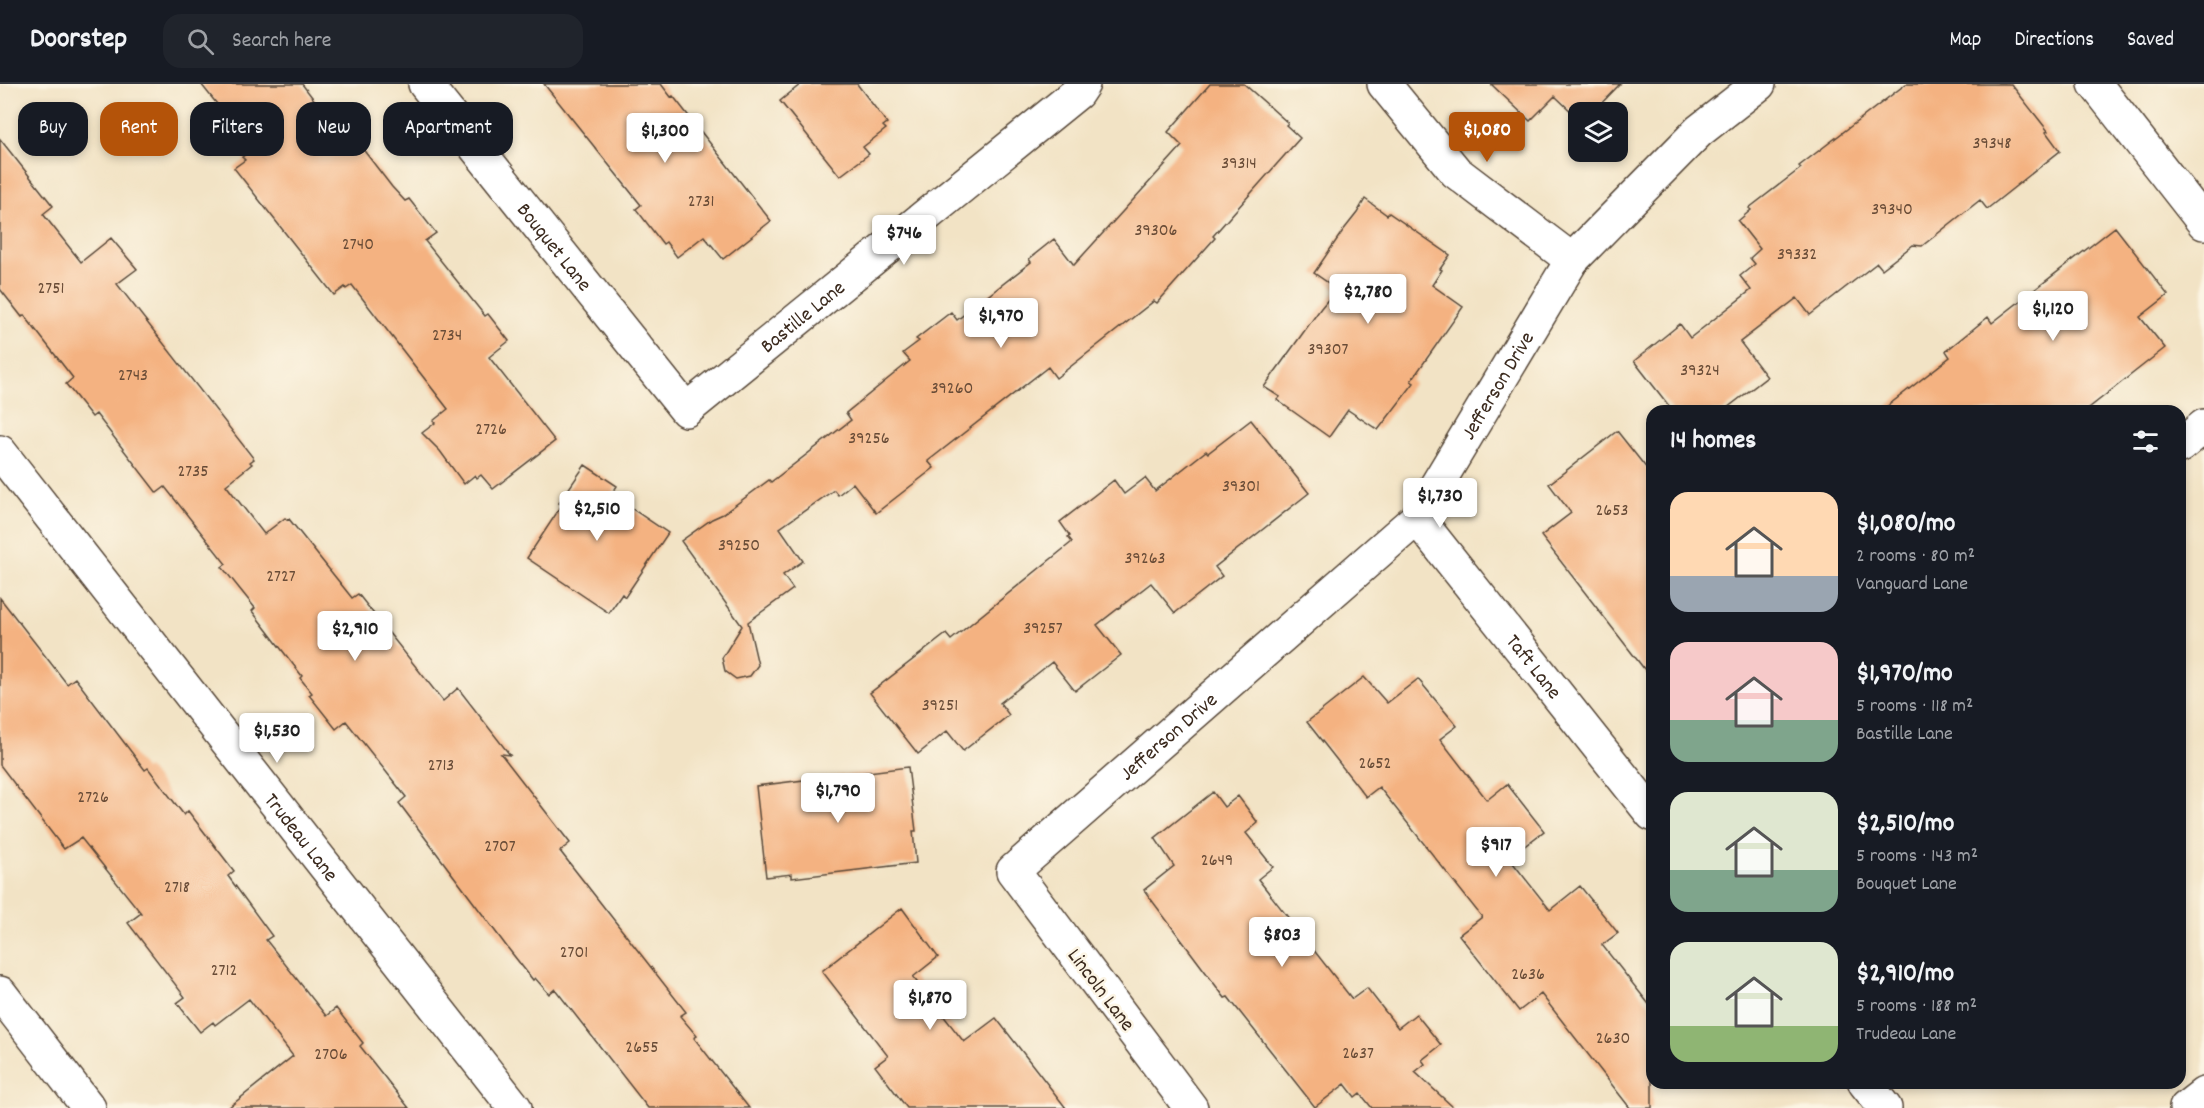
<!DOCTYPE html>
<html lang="en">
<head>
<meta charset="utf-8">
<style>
	body { margin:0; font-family:Dekko,sans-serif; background:#20242c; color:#f1f3f6; height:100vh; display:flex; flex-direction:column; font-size:22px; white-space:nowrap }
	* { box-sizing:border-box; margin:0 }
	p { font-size:20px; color:#9ea1a6 }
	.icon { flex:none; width:33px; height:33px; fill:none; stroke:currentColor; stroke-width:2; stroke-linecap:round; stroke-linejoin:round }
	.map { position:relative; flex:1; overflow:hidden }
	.drawer { position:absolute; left:1646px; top:321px; width:540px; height:684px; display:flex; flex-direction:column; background:#171b24; border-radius:18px; box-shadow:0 3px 9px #0003 }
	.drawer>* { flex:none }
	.banner { position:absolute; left:18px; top:18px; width:570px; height:54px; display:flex; gap:12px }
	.tools { position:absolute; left:1568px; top:18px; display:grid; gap:12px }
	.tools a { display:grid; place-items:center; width:60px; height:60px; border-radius:12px; background:#171b24; box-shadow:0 3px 9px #0003; font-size:30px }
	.price { position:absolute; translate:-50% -51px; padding:0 14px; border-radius:6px; background:#fff; color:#222; font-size:20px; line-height:39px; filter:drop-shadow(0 2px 3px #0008) }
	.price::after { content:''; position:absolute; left:50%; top:36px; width:18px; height:14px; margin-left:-9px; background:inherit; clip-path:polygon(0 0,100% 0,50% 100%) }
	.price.selected { background:#b45309; color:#fff }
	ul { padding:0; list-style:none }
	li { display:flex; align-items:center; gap:18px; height:150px; padding:0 24px }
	li span { display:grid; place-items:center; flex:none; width:168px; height:120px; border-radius:18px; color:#555 }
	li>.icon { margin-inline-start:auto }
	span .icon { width:72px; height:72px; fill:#fffc; stroke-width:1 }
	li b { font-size:26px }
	h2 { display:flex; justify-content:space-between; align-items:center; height:72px; padding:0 24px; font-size:26px }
	.chip { padding:0 21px; border-radius:18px; background:#171b24; box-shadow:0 3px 9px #0003; font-size:21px; line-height:54px }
	.chip.selected { background:#b45309; color:#fff }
	header { display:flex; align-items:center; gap:36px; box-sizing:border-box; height:84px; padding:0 30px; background:#171b24; border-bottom:2px solid #363941 }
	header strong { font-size:28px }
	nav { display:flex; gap:33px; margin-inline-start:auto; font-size:21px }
	.search { width:420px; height:54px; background:#20242c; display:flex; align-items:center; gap:15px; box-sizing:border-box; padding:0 21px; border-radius:18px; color:#9ea1a6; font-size:22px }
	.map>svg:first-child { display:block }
</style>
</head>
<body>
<header>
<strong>Doorstep</strong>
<div class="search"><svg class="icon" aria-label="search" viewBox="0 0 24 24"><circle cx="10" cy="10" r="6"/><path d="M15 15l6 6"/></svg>Search here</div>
<nav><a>Map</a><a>Directions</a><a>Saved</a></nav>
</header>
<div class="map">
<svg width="2204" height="1024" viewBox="0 0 2204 1024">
	<rect width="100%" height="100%" fill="#fcf5e5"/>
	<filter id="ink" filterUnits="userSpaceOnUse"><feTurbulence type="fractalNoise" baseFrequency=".0167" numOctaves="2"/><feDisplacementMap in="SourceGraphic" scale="12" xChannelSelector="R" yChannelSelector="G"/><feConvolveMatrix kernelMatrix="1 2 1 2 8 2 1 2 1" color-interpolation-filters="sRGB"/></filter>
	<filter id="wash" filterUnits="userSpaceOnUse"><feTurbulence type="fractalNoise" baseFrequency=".008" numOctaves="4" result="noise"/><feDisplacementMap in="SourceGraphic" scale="24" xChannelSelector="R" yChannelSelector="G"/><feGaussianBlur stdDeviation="1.35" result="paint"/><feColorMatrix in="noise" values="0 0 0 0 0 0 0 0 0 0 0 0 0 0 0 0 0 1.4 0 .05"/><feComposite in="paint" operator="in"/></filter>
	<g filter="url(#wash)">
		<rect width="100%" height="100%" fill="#f2e3c5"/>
		<g id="blocks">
			<path fill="#f4b281" d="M201,0H302L338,47L345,42L392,103L405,117L409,115L436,149L425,157L485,232L488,230L509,257L489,273L555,357L493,405L481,391L477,394L475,391L464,400L440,367L422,349L435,339L433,337L448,325L352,201L346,205L345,203L334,211L234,84L245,76L242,73L253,65Z
				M544,0H661L671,13L673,12L771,137L723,175L704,152L677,173L666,158L663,160L636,125L641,121Z
				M801,0H857L887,39L883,42L886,45L863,63L869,70L840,92L780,17Z
				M1210,0H1244L1288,39L1286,41L1300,54L1213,152L1215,154L1157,219L1154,217L1056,294L1048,283L928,377L934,384L876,429L853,399L838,411L834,406L780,444L803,477L783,491L793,505L748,538L758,581L750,592L736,595L725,587L722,574L742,542L681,457L712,435L723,430L769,396L771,398L851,336L846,329L910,277L903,269L919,257L916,255L951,228L957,236L1031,178L1029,175L1054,155L1074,181L1182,62L1168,48Z
				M1491,0H1620L1593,28H1578V34L1555,12L1530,37Z
				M1906,0H2011L2048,47L2046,48L2060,67L1987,125L1980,116L1922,162L1913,161L1882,185L1877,179L1810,231L1797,214L1740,258L1767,293L1723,327H1673L1634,277L1680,240L1690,254L1751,206L1740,192L1755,180L1750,174L1760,165L1738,137L1751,126L1749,124L1801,84L1799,82Z
				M0,55L53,122L43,130L81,178L111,154L137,185L117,200L254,375L250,378L252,380L226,401L264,450L285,434L287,436L289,435L352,514L358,510L443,617L458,604L510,671L501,670L570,759L560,767L686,928L680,932L697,952L694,954L749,1024H648L555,905L549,910L535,894L533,896L507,863L399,719L406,713L346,637L336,645L309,611L312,609L300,594L302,592L252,527L255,524L222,483L226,480L165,403L157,409L96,330L92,333L66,300L73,294L24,231L22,233L0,205Z
				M1365,115L1387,131L1389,129L1450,171L1440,185L1442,186L1432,201L1463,223L1411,297L1414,299L1378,346L1348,326L1329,353L1277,316L1280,313L1264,303L1321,224L1337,205L1314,189L1342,148L1357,129Z
				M2115,143L2168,211L2140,233L2165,264L2085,327H1881L1950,273L1946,267L1988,233L1992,239Z
				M1251,336L1309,409L1215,483L1222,492L1175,529L1151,499L1097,541L1121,571L1075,607L1052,578L1000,619L1009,631L963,667L947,647L918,670L870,609L946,550L951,556L1072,458L1068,453L1070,452L1060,438L1114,396L1124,410L1145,394L1155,407L1206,367L1208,369Z
				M1617,347L1652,391V595L1541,452L1571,429L1549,400Z
				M585,381L617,402L613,408L621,413L619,416L668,449L625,513L622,510L609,529L527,474L562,421L559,419Z
				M0,514L67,600L75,594L145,686L148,684L184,731L188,727L234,787L228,792L272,852L266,856L326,932L336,924L363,959L360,962L409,1024H228L293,972L249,915L215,941L213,938L200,948L177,919L185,913L128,839L141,829L81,754L64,765L0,681Z
				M1364,593L1387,619L1418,595L1457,642L1440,655L1487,716L1507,700L1544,747L1509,774L1550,826L1580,802L1618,849L1602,861L1652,924V1024H1630L1541,910L1519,927L1459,851L1482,833L1379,703L1366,713L1307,638Z
				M908,683L916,747H913L916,779L792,794V790L766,793L756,702Z
				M1213,708L1224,723L1238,712L1258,739L1246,749L1273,783L1258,795L1352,915L1367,904L1398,944L1416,930L1441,961L1422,976L1425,980L1415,988L1454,1024H1372L1360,1009L1355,1013L1345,1000L1315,1023L1228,913L1225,914L1144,806L1174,782L1155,754Z
				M902,824L938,873L913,893L964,958L996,934L1066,1024H907L875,982L888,972L822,887Z"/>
		</g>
	</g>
	<g filter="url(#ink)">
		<use href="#blocks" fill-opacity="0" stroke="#564637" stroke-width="1.5"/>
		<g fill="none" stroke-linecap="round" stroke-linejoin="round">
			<defs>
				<g id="minor">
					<path id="s1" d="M425,0L686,326L1077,9L1083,0"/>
					<path d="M1384,0L1456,88L1572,176"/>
					<path d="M2095,0L2204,139"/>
					<path d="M2180,362L2204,342"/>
					<path id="s2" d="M0,368L515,1024"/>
					<path id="s3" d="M1417,434L1652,730"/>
					<path d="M1865,999L1885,1024"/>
					<path id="s4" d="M1191,1024L1013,787L1417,434L1572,176L1699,47L1759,0"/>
					<path d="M2186,1024L2204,1010"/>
				</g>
				<path id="tertiary" d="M0,909L89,1024"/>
			</defs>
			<use href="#minor" stroke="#564637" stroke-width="36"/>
			<use href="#tertiary" stroke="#564637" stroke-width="36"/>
			<use href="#minor" stroke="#fff" stroke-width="33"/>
			<use href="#tertiary" stroke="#fff" stroke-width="33"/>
		</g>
	</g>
	<g text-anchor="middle" stroke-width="5" stroke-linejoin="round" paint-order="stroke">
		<g font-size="18" fill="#694c37">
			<text x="1992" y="64">39348</text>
			<text x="1239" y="84">39314</text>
			<text x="701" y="122">2731</text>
			<text x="1892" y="130">39340</text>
			<text x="1156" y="151">39306</text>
			<text x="358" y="165">2740</text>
			<text x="1797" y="175">39332</text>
			<text x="51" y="209">2751</text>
			<text x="447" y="256">2734</text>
			<text x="1328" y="270">39307</text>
			<text x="1700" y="291">39324</text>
			<text x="133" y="296">2743</text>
			<text x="952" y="309">39260</text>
			<text x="491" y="350">2726</text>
			<text x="869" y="359">39256</text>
			<text x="193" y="392">2735</text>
			<text x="1241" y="407">39301</text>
			<text x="1612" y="431">2653</text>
			<text x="739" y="466">39250</text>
			<text x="1145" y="479">39263</text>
			<text x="281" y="497">2727</text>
			<text x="1043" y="549">39257</text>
			<text x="940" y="626">39251</text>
			<text x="1375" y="684">2652</text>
			<text x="441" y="686">2713</text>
			<text x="93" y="718">2726</text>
			<text x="500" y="767">2707</text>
			<text x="1217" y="781">2649</text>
			<text x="177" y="808">2718</text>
			<text x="574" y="873">2701</text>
			<text x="224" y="891">2712</text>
			<text x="1528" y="895">2636</text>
			<text x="1613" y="959">2630</text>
			<text x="642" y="968">2655</text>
			<text x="1358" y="974">2637</text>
			<text x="331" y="975">2706</text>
		</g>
		<g font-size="21" fill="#3b2a1e" stroke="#fcf5e5">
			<text dy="7" stroke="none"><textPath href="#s1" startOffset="208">Bouquet Lane</textPath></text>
			<text dy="7" stroke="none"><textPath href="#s1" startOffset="567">Bastille Lane</textPath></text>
			<text dy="7" stroke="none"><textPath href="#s4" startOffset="988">Jefferson Drive</textPath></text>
			<text dy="7" stroke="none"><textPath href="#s3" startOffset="189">Taft Lane</textPath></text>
			<text dy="7" stroke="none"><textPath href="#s4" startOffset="502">Jefferson Drive</textPath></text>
			<text dy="7" stroke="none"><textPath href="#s2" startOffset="489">Trudeau Lane</textPath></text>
			<text transform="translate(1102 905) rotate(53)" y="7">Lincoln Lane</text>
		</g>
	</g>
</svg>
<div class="tools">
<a><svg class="icon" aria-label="layers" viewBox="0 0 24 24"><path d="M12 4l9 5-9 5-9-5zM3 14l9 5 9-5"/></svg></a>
</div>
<b class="price selected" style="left:1487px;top:79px">$1,080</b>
<b class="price" style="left:665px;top:80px">$1,300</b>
<b class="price" style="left:904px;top:182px">$746</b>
<b class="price" style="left:1368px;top:241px">$2,780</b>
<b class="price" style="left:2053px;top:258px">$1,120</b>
<b class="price" style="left:1001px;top:265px">$1,970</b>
<b class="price" style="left:1440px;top:445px">$1,730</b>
<b class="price" style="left:597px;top:458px">$2,510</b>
<b class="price" style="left:355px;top:578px">$2,910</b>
<b class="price" style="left:277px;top:680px">$1,530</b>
<b class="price" style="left:838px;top:740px">$1,790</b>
<b class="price" style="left:1496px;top:794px">$917</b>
<b class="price" style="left:1282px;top:884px">$803</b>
<b class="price" style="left:930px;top:947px">$1,870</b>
<div class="banner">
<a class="chip">Buy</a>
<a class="chip selected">Rent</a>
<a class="chip">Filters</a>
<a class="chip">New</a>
<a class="chip">Apartment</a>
</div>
<section class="drawer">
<h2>14 homes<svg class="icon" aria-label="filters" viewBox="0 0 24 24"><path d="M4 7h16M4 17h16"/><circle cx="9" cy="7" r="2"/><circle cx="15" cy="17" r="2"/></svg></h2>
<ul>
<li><span style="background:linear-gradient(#ffd9b3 70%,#9aa5b1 0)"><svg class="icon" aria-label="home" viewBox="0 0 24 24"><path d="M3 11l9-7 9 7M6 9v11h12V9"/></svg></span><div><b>$1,080/mo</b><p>2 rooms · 80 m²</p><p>Vanguard Lane</p></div></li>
<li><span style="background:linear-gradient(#f6c9c9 65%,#7fa58c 0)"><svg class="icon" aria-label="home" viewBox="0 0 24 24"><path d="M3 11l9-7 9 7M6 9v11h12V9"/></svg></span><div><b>$1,970/mo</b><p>5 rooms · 118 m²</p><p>Bastille Lane</p></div></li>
<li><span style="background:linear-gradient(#dfe7d0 65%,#7fa58c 0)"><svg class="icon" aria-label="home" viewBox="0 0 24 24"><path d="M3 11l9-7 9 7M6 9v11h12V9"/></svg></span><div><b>$2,510/mo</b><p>5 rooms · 143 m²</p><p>Bouquet Lane</p></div></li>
<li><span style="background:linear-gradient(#dfe7d0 70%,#8fb573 0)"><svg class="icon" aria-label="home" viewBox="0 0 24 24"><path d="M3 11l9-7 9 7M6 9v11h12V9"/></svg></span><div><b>$2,910/mo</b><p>5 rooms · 188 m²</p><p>Trudeau Lane</p></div></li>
</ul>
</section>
</div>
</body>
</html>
